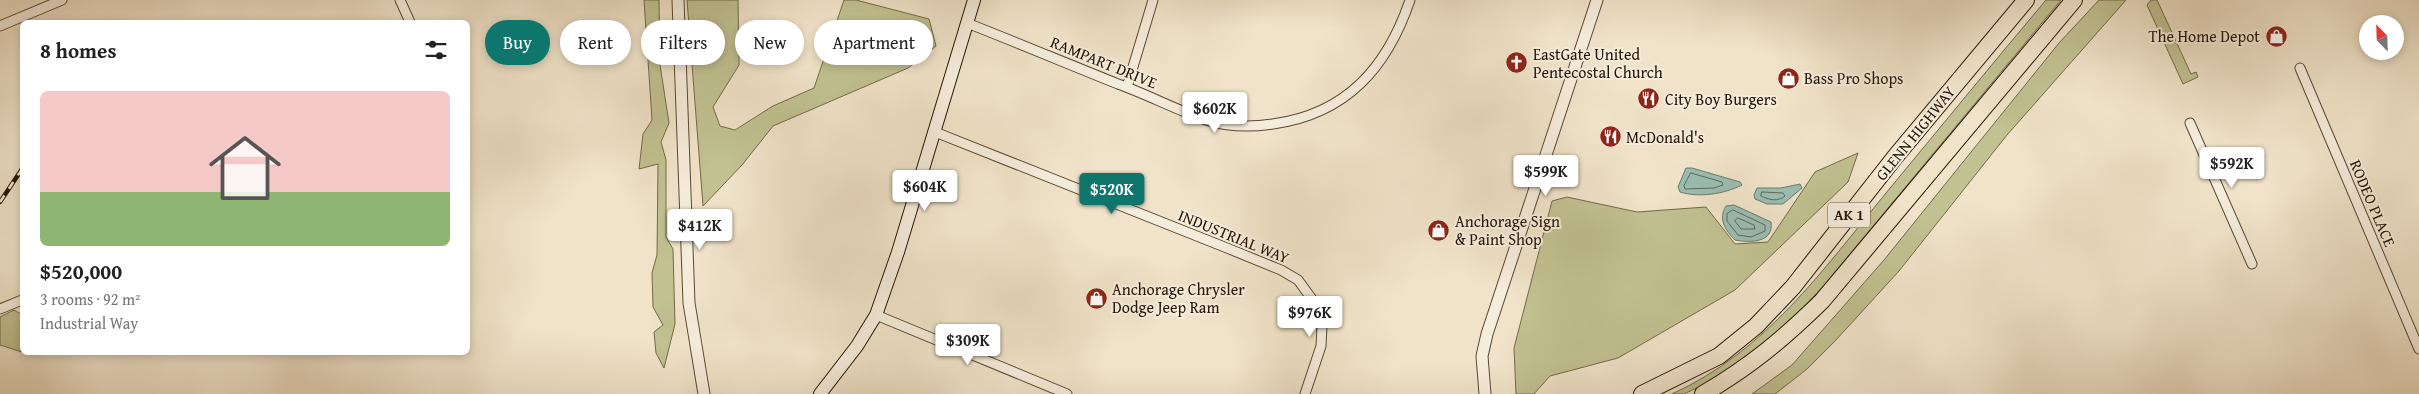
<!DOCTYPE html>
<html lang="en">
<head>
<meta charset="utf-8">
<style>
	body { margin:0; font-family:"Gentium Book Plus",serif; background:#f6f6f6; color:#222; height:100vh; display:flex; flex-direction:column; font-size:19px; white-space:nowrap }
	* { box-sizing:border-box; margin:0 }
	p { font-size:16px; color:#767676 }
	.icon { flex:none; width:28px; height:28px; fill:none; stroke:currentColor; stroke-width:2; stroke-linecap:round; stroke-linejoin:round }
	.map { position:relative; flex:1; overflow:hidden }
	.side { position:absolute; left:20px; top:20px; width:450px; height:335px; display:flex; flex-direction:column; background:#fff; border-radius:8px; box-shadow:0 2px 8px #0003 }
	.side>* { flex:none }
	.guide { position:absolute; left:485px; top:20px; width:475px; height:45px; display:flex; gap:10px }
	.needle { width:32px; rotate:337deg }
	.buttons { position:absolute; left:2359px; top:15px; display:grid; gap:10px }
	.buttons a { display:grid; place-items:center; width:45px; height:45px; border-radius:50%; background:#fff; box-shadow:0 2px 8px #0003; font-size:25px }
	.price { position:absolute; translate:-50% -42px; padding:0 11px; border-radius:5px; background:#fff; color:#222; font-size:16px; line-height:32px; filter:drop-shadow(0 1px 2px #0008) }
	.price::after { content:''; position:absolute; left:50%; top:30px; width:15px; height:11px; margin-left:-8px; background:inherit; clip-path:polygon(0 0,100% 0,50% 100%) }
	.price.selected { background:#0f766e; color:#fff }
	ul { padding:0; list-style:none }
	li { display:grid; align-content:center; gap:10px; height:265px; padding:0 20px }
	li+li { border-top:1px solid #e0e0e0 }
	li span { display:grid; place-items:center; height:155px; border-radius:8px; color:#555 }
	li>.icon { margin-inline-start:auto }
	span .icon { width:90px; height:90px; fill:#fffc; stroke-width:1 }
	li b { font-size:21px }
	h2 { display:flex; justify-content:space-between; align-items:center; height:60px; padding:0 20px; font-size:21px }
	.chip { padding:0 18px; border-radius:22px; background:#fff; box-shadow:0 2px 8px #0003; font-size:18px; line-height:45px }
	.chip.selected { background:#0f766e; color:#fff }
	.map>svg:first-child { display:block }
</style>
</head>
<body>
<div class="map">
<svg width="2419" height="394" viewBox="0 0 2419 394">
	<rect width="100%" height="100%" fill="#f0e3c9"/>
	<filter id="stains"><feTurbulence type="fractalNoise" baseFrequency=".004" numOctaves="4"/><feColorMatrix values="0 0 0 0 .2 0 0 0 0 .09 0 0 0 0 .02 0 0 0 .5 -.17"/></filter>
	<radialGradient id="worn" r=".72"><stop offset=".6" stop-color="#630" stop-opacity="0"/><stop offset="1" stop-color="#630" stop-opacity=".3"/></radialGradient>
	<path fill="#c1c191" stroke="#736a48" d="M644,0H659L660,65L669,123L661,142L666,160V237L673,249L675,324L664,368L656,353L654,332L663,325L653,307L652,273L657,255L658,164L639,169L643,134L652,120Z
		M687,0H738L739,65L713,107L720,126L735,130L773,106L814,88L844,0H856L929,19L936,46L908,68L773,126L742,165L703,206Z
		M2046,0H2061L1824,285L1786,327L1732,367L1707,383L1684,394H1672C1766,351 1822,271 1886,193C1939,129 1992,64 2046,0Z
		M2099,0H2126L2007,135L1899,271L1836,340L1807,369L1775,394H1752L1792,365L1884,260L2059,43Z
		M2151,0H2157L2191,74L2196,72L2198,77L2183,84L2147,5Z
		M1858,153L1848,182L1735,290L1618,358L1550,376L1534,394H1516L1514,348L1552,201L1567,197L1637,212L1706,207L1735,244L1768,242L1815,172Z
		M14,310L22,315V352L0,345V317Z"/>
	<path fill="#9abeb3" stroke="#6b7a6b" d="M1686,168H1692L1740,182L1742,185C1724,194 1699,198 1680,192L1678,187Z
		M1800,184L1802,188L1783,204H1767L1755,199L1754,195L1757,188H1781Z
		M1734,205L1771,222C1774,243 1750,243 1735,240C1725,230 1718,219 1726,206Z"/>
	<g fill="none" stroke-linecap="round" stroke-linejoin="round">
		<path stroke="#60685a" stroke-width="1" d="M1691,173L1722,182L1723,185L1714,188L1685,189L1684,186Z
			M1762,192L1783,193L1785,196C1778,202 1769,200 1761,196Z
			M1733,210L1765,225V231L1751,237L1738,235L1727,221V214Z
			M1738,218L1754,225L1755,229H1741L1735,221Z"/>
		<defs>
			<path id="minor" d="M400,0L410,22
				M967,23C1018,43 1068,64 1118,84C1149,95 1178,111 1209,121C1229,127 1253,127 1273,124C1346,114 1387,68 1410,0
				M0,26L62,0
				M2300,68L2419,349
				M1127,87L1153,0
				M2190,123L2252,264
				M935,132L1227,248L1281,270L1298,280L1317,306L1322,326L1321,346L1305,394
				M0,309L22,300
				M876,315L1067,394"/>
			<path id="tertiary" d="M678,0L689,303L704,394
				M1485,394L1482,356L1487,334L1597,0"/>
			<path id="secondary" d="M820,394L857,346L876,315L898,252L974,0"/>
			<path id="motorway" d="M1642,394L1719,356L1756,326L1793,287L1895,157L2026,0
				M1703,394C1751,366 1783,339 1822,301L2074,0"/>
		</defs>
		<use href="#minor" stroke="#584732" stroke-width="11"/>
		<use href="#tertiary" stroke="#584732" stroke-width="13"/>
		<use href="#secondary" stroke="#251300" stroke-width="14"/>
		<use href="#motorway" stroke="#251300" stroke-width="18"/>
		<use href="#minor" stroke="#f5eddc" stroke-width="9"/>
		<use href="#tertiary" stroke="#f5eddc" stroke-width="11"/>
		<use href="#secondary" stroke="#f5eddc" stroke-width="12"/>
		<use href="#motorway" stroke="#f0e3c9" stroke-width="16"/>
		<defs>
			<path id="rail" d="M0,202L22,169"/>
		</defs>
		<use href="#rail" stroke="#251300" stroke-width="4.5"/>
		<use href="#rail" stroke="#f5eddc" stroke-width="2.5" stroke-dasharray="8" stroke-linecap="butt"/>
	</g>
	<defs>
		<symbol id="shop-disc" viewBox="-11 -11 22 22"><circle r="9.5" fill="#8f2418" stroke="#f5eddc"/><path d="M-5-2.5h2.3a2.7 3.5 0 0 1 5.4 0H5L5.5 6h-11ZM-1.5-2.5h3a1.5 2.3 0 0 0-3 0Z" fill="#fff"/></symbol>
		<symbol id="church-disc" viewBox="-11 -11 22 22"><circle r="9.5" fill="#8f2418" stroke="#f5eddc"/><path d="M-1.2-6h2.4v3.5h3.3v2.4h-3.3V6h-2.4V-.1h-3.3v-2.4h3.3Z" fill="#fff"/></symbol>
		<symbol id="restaurant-disc" viewBox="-11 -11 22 22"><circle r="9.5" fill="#8f2418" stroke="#f5eddc"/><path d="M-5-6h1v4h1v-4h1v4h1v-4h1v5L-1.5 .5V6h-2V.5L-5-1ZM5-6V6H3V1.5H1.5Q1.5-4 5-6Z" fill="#fff"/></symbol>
	</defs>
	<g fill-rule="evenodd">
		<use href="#shop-disc" x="2264" y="24" width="25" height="25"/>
		<use href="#church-disc" x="1504" y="50" width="25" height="25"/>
		<use href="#shop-disc" x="1776" y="66" width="25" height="25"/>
		<use href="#restaurant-disc" x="1636" y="86" width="25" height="25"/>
		<use href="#restaurant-disc" x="1598" y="124" width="25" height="25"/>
		<use href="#shop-disc" x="1426" y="218" width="25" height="25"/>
		<use href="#shop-disc" x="1084" y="286" width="25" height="25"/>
	</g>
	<g text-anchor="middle" stroke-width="4" stroke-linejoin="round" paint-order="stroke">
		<rect fill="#f5eddc" stroke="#635442" stroke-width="1" x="1828" y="202.5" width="42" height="25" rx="4"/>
		<g font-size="15" font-weight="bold" fill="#251300">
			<text x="1849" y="220">AK 1</text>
		</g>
		<g font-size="16" fill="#251300" stroke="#f5eddc" text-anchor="start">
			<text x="2260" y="42" text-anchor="end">The Home Depot</text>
			<text x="1533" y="60">EastGate United<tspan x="1533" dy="18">Pentecostal Church</tspan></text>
			<text x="1804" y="84">Bass Pro Shops</text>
			<text x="1665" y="105">City Boy Burgers</text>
			<text x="1626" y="143">McDonald's</text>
			<text x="1455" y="227">Anchorage Sign<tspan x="1455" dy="18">&amp; Paint Shop</tspan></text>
			<text x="1112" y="295">Anchorage Chrysler<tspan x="1112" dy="18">Dodge Jeep Ram</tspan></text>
		</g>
		<g font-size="16" fill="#251300" stroke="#f5eddc">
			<text transform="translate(1104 62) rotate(22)" y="6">RAMPART DRIVE</text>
			<text transform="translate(1915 133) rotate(-51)" y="6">GLENN HIGHWAY</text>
			<text transform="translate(2373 203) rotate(67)" y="6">RODEO PLACE</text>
			<text transform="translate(1234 236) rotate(22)" y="6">INDUSTRIAL WAY</text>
		</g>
	</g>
	<rect width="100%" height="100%" filter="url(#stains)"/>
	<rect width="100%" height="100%" fill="url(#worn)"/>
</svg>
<div class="buttons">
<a><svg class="needle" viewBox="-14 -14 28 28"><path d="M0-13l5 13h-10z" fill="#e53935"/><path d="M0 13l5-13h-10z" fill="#767676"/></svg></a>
</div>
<b class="price" style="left:1215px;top:134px">$602K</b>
<b class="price" style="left:2232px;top:189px">$592K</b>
<b class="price" style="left:1546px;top:197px">$599K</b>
<b class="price" style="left:925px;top:212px">$604K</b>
<b class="price selected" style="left:1112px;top:215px">$520K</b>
<b class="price" style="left:700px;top:251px">$412K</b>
<b class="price" style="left:1310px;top:338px">$976K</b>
<b class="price" style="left:968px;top:366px">$309K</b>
<div class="guide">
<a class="chip selected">Buy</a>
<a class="chip">Rent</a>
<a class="chip">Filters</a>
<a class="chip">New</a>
<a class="chip">Apartment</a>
</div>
<section class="side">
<h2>8 homes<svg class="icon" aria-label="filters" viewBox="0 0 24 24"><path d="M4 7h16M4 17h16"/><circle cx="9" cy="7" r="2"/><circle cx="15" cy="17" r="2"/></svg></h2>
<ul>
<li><span style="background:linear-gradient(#f6c9c9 65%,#8fb573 0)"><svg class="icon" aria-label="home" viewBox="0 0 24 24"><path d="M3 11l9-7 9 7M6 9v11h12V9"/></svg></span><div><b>$520,000</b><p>3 rooms · 92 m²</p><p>Industrial Way</p></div></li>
</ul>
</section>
</div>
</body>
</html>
